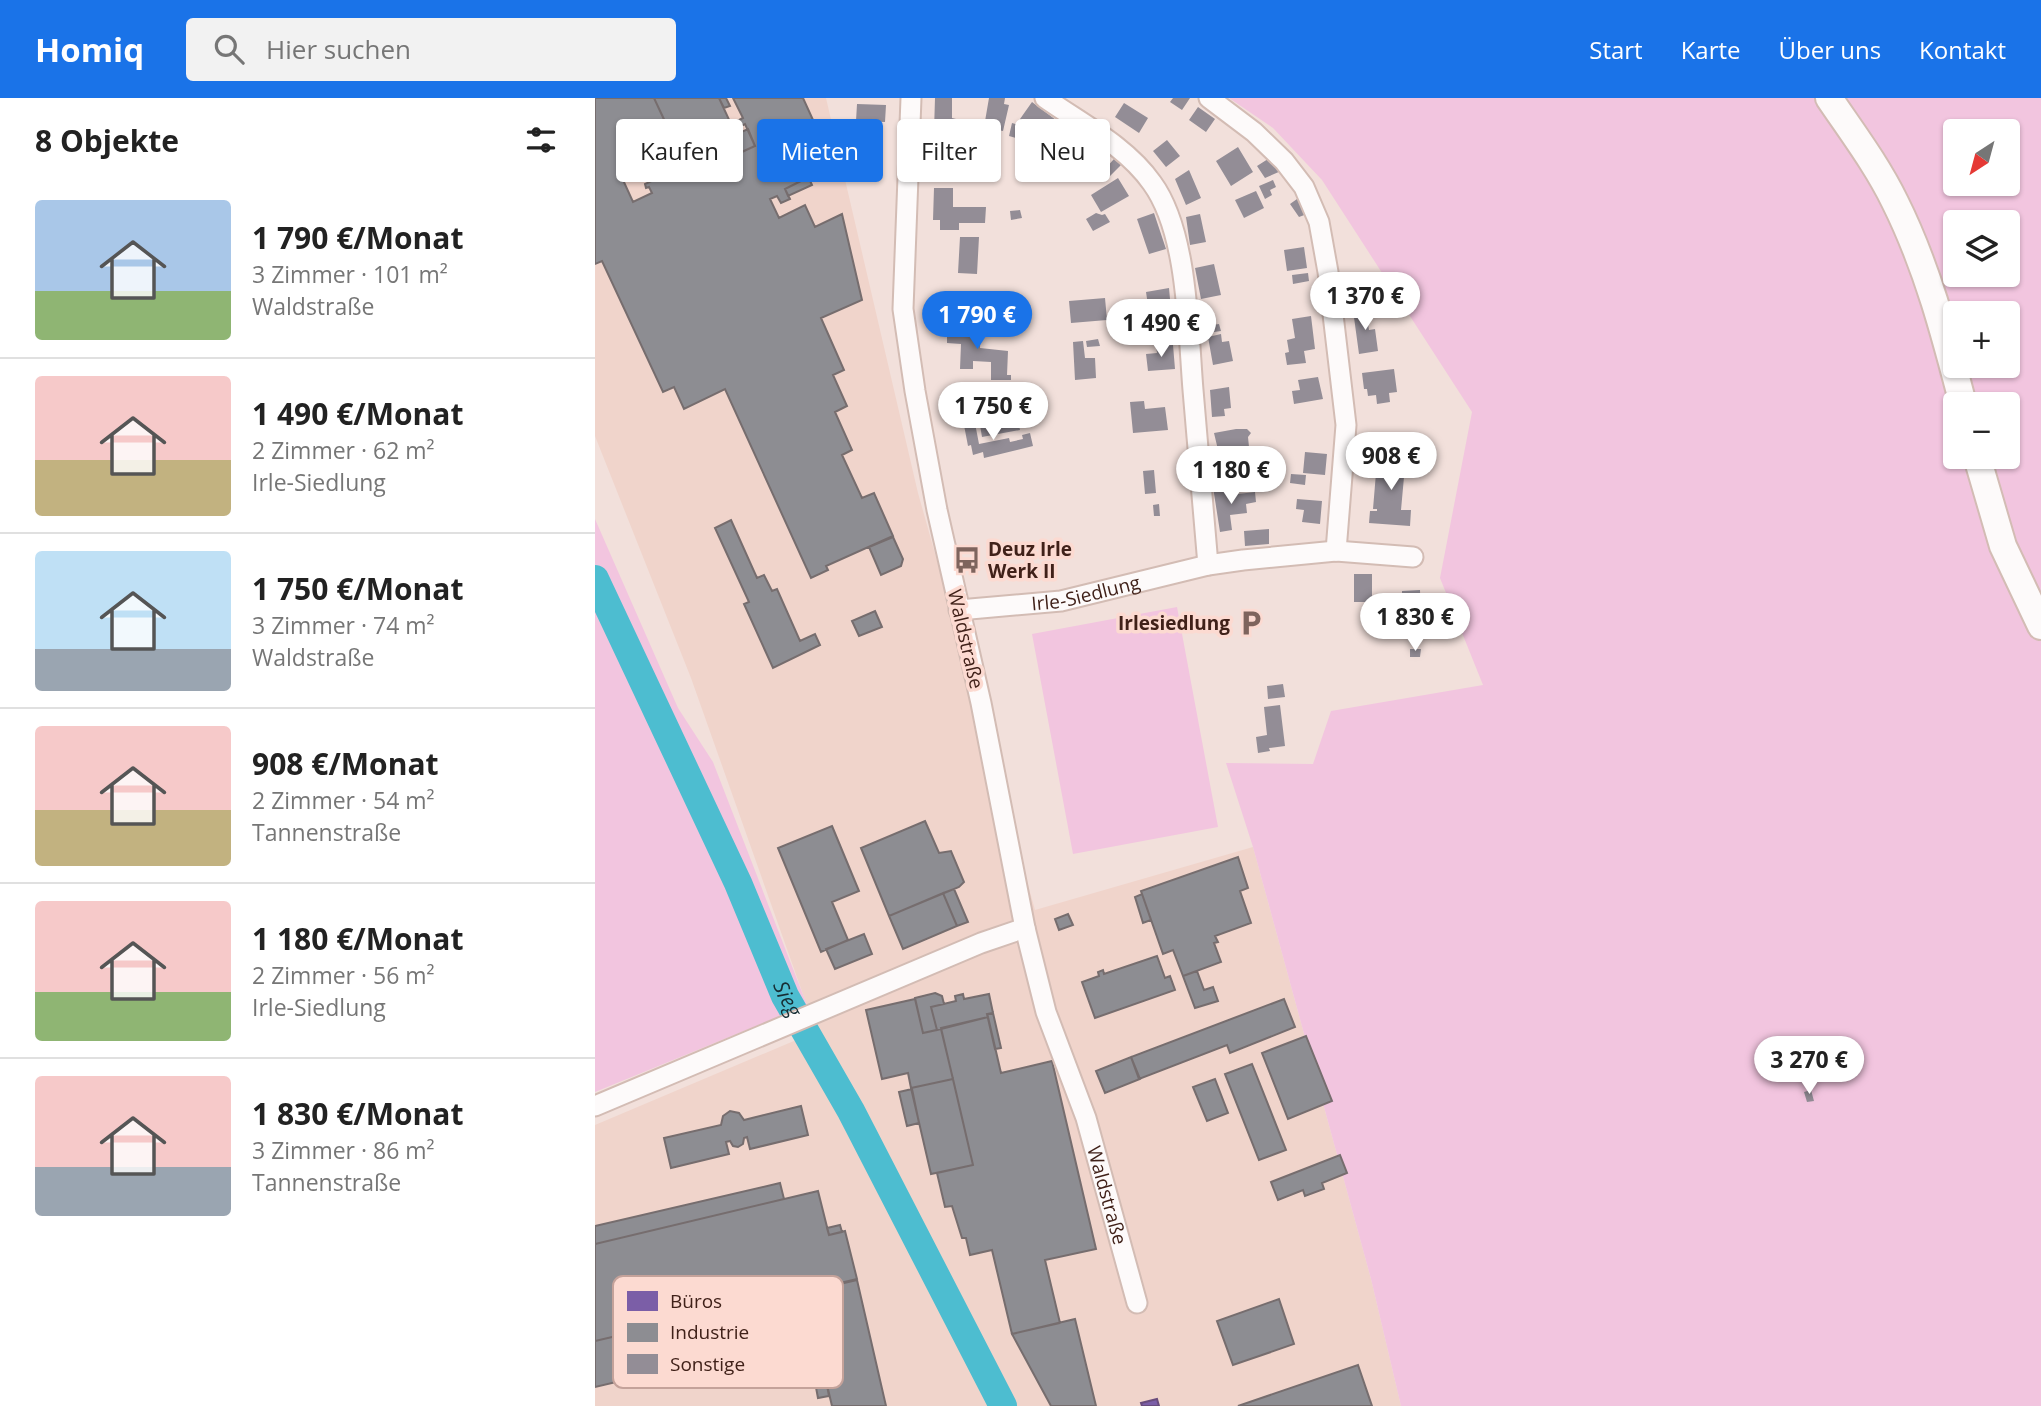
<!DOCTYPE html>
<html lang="de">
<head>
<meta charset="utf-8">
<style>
	body { margin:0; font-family:"Open Sans",sans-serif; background:#f2f2f2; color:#222; height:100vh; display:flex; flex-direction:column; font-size:26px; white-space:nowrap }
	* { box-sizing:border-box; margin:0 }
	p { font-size:23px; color:#767676 }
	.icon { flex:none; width:38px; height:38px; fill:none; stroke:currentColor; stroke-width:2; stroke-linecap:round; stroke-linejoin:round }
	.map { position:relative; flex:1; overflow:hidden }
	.details { display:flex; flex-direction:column; background:#fff; width:595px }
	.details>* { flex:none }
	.guide { position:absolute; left:21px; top:21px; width:665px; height:63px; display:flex; gap:14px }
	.needle { width:46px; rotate:216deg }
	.fabs { position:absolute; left:1348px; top:21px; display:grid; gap:14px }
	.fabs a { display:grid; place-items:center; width:77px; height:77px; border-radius:7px; background:#fff; box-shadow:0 2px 5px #0004; font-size:35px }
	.price { position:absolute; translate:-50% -60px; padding:0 16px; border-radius:24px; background:#fff; color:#222; font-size:23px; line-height:46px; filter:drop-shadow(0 2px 4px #0008) }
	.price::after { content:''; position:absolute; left:50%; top:42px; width:21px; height:16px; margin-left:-10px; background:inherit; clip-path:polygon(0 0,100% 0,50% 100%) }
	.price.on { background:#1a73e8; color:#fff }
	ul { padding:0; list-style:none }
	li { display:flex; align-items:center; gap:21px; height:175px; padding:0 35px }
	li+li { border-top:2px solid #e0e0e0 }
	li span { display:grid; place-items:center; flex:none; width:196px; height:140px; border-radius:7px; color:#555 }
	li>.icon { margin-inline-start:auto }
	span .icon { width:84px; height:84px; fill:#fffc; stroke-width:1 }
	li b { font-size:30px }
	h2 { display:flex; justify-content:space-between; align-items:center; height:84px; padding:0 35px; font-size:30px }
	.pill { padding:0 24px; border-radius:7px; background:#fff; box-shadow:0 2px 5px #0004; font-size:24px; line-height:63px }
	.pill.on { background:#1a73e8; color:#fff }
	header { display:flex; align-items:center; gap:42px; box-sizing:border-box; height:98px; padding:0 35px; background:#1a73e8; color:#fff }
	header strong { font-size:33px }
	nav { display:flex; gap:38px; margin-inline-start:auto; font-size:24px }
	.search { width:490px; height:63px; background:#f2f2f2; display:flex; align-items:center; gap:18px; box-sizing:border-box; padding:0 24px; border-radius:7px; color:#767676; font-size:26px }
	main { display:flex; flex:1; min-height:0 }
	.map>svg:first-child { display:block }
</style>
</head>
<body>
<header>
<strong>Homiq</strong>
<div class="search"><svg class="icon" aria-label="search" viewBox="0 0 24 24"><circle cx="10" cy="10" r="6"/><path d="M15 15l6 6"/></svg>Hier suchen</div>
<nav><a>Start</a><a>Karte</a><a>Über uns</a><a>Kontakt</a></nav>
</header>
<main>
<section class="details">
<h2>8 Objekte<svg class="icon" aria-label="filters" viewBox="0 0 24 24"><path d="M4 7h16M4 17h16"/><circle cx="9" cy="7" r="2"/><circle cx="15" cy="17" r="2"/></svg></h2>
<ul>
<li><span style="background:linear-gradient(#a9c7e8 65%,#8fb573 0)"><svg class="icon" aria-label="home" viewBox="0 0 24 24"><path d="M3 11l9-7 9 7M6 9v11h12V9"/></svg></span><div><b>1 790 €/Monat</b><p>3 Zimmer · 101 m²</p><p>Waldstraße</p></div></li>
<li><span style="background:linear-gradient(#f6c9c9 60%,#c2b280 0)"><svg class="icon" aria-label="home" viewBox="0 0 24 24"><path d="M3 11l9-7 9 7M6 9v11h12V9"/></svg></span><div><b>1 490 €/Monat</b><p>2 Zimmer · 62 m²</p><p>Irle-Siedlung</p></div></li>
<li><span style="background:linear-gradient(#bfe0f5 70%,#9aa5b1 0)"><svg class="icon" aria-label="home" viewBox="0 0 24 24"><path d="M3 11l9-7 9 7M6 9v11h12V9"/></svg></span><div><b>1 750 €/Monat</b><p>3 Zimmer · 74 m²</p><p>Waldstraße</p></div></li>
<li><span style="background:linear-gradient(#f6c9c9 60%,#c2b280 0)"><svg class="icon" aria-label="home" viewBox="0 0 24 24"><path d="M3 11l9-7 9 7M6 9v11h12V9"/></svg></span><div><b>908 €/Monat</b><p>2 Zimmer · 54 m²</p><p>Tannenstraße</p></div></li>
<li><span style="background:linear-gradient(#f6c9c9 65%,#8fb573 0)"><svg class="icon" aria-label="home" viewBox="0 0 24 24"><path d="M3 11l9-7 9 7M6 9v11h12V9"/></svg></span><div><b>1 180 €/Monat</b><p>2 Zimmer · 56 m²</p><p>Irle-Siedlung</p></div></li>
<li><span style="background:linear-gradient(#f6c9c9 65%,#9aa5b1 0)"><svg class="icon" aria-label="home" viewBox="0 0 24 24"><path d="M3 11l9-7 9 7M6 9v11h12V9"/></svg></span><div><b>1 830 €/Monat</b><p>3 Zimmer · 86 m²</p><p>Tannenstraße</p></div></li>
</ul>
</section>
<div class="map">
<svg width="1446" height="1308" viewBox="0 0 1446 1308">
	<rect width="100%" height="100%" fill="#f2e0db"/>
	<path fill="#f0d4cb" d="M0,0H231L323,395L440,812L658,749L776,1181L806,1308H0V1027L220,934L215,916L96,580L0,338Z"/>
	<path fill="#f2c5df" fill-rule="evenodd" d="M634,0H1446V1308H806L776,1181L658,749L631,665L718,666L736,613L888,587L845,480L877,314L727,82L678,30ZM1360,33H1412V86H1360ZM1360,124H1412V177H1360ZM1360,215H1412V268H1360ZM1360,306H1412V359H1360Z
		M0,421L83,610L118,664L212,907L0,994Z
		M582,509L623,729L478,756L437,536Z"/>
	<path fill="#7b5ea7" stroke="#694c7c" stroke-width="2" d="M562,1301L564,1308H547L546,1305Z"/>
	<path fill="#8d8d92" stroke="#766d6e" stroke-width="2" d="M0,0H59L85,56L28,82L38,104L57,95L54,89L51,90L50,86L87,69L86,66L91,64L87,56L98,51L97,48L100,46L102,49L120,41L129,62L160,48L150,26L144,29L142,23L148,20L138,0H208L234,57L201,73L206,83L190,91L195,101L186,105L182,98L175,101L184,120L210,107L220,129L247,116L267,202L226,220L249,272L238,277L252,308L240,314L257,352L247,357L267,400L279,395L298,438L231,468L233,472L216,480L130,291L89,311L79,289L68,294L7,163L0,166Z
		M59,0H124L136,26L83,51Z
		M124,0H131L135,8L129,10Z
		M153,31L160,48L143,56L135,39Z
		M209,69L217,87L193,98L190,91L206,83L201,73Z
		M136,422L162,480L169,477L177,493L182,491L205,543L220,536L225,547L178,570L149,506L154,504L120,430Z
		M298,439L308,461L306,468L286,477L274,449Z
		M280,513L287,529L264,538L257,523Z
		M330,723L344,755L356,753L369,784L364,789L294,818L266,750Z
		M237,728L264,793L237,804L253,842L226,854L183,750Z
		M643,759L653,790L645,793L656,825L620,838L623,844L619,845L626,864L588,878L578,852L568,856L546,793Z
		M359,791L373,824L362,828L348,795Z
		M348,795L362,828L308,851L294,818Z
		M547,796L556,822L548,825L540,799Z
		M473,816L478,827L464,832L460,821Z
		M269,836L277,856L240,871L231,851Z
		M562,858L570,880L575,878L580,892L500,920L487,884L504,878L503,874L508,872L509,876Z
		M602,873L609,892L618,889L623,903L600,910L588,878Z
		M340,895L347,898L349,906L336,909L342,932L328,935L320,900Z
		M368,896L369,901L394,896L398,915L392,916L393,919L342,932L336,909L361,903L360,898Z
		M320,901L328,935L346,931L358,981L316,990L313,975L287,981L271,912Z
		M689,901L700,929L635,955L632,947L544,981L536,959Z
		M398,915L406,950L400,951L392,916Z
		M393,919L406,975L457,963L501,1151L450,1162L465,1225L417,1236L397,1152L375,1157L371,1140H367L357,1108L350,1109L342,1075L378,1067L346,930Z
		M711,938L737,1003L693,1021L667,955Z
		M536,959L545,981L510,995L501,973Z
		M657,966L691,1052L664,1062L630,976Z
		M358,981L378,1067L336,1076L316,990Z
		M620,981L633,1015L612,1023L598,989Z
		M317,991L324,1025L312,1028L304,994Z
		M206,1008L213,1037L155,1051L152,1039L149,1040L148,1046L143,1049L138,1048L135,1043L131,1044L134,1056L76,1070L69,1040L126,1027L128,1018L135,1013L144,1015L149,1022Z
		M745,1057L752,1075L727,1085L729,1091L710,1098L708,1092L683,1102L676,1084Z
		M185,1085L189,1101L0,1146V1128Z
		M223,1093L234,1137L250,1133L262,1181L0,1243V1146Z
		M245,1127L247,1134L234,1137L232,1130Z
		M262,1182L291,1308H237L210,1194Z
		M210,1194L220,1237L153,1253L155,1259L120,1267L119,1261L0,1289V1243Z
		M684,1201L699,1246L638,1267L622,1223Z
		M480,1221L501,1308H456L417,1236Z
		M763,1267L777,1308H643Z
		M231,1282L234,1298L223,1300L220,1284Z"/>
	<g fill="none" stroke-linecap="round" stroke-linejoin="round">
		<path stroke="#4dbdd0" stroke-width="28" id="s1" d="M0,481L143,785L190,898L256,1013L408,1308"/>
	</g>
	<path fill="#938d96" d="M340,0H357V20L361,21V33H339Z
		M394,0H410L409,6L414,7L408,33L389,29Z
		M578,0H595L587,12L575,4Z
		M437,4L473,31L465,42L459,37L456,41L425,21Z
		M529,5L553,20L544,35L520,19Z
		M262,6L291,7L290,24L261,23Z
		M603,9L620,21L611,34L594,22Z
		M417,25L424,27L421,40L414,38Z
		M572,42L585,58L571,69L558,53Z
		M362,47H385V64H399V79H382V68L357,67V71H339V50L362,51Z
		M488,47L496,54L499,50L507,58L491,74L476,60Z
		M643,49L658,74L636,88L621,63Z
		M519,61L526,67L515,78L509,72Z
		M673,61L686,73L670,80L662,68Z
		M594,72L606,100L591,107L580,81Z
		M523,80L534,98L506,114L496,97Z
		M678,82L681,89L675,92L677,97L670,101L664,88Z
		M339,90H358V109H391L390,125H364V132H345V122H338Z
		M661,93L669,110L649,120L640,102Z
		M702,101L712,116L704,119L695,106Z
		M425,112L427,120L416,122L415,113Z
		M501,115L507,117L510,116L515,124L498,133L491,121Z
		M559,115L571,151L554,156L542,121Z
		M605,116L611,144L595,147L591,119Z
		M365,139H384L382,176L363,175Z
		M709,149L712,170L692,173L689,152Z
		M619,166L626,197L606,201L600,170Z
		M713,175L714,183L698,186L697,177Z
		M574,190L575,201L571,202L572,211L554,214L551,194Z
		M510,200L512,222L476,225L474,203Z
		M774,210L775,218L772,219L774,232L780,231L783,253L764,256L758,212Z
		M716,218L720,251L709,253L711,265L692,267L690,255L694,254L692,242L700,240L697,221Z
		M352,224L367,225V231H386L385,250L413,253L412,277H416V282H396V264L378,263V271H365L366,246L352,245Z
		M624,226L626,233L612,235L611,228Z
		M626,236L627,244L634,243L638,263L618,267L613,239Z
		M503,241L505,248L492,249L491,243Z
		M488,243L490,260H500L501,280L480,282L478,244Z
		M578,247L580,271L553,273L551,256L562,255L561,248Z
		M799,271L802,294L794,295L795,304L782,306L781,297L773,298L772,291H769L767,275Z
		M723,279L728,301L699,306L697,293L705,292L703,282Z
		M634,289L636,310L629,311L630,318L617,319L615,292Z
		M409,302L412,315L421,314L425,332L387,339L384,321L391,320L388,306Z
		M549,303L550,311L570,309L573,332L538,335L535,304Z
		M379,320L384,346L414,340L415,344L428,341L427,337L435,335L438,348L389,360L388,354L378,357L376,347L373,348L368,322Z
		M641,331H652L656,335L653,339L654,349L658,353L655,357L645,358L647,378L644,379V383L624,386L621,357L624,356L619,335Z
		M710,354L732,356L730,377L708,375Z
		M780,360L821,363L819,380L809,379L806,412H816L815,428L774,425L775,413H782V411H778L781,375L785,376V373H779Z
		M559,372L561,395L550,396L548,373Z
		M696,376L711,377L710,387L695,385Z
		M633,388L634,397L660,394L661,404L651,406L652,415L635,417L637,432L625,434L618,389Z
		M702,401L727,403L725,426L707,424L709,412L701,411Z
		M564,406L565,418H559L558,407Z
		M674,431V446L650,448L649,433Z
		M759,476H777V504H759Z
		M825,492L826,523H807V493Z
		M815,551H826L825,559H815Z
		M688,586L690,599L673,601L672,588Z
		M685,607L690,648L674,650L675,653L663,655L661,639L672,637L669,609Z
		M1216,992L1219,1003L1212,1004L1209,994Z"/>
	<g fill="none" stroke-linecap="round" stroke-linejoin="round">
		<defs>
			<g id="street">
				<path d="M450,0C487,26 531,48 557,85C593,134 593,232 598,292C603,350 608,408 613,467"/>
				<path d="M614,0L659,34L689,63L709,89L724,124L733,174L751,327L741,453"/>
				<path id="s2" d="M364,512L466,503L613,467L648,462L741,453L818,459"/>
				<path id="s3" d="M430,830L451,914L491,1020L542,1205"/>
				<path d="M0,1008L386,845L430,830L386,605L342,412L320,293L308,211L316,0"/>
			</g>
			<path id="secondary" d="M1234,0C1257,34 1282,67 1300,104C1332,168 1350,237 1368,306
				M1382,359L1408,448L1446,528"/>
		</defs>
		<use href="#street" stroke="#d3bcb4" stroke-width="23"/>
		<use href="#secondary" stroke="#d3bcb4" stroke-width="30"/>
		<use href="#street" stroke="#fdfafa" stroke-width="19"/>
		<use href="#secondary" stroke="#fdfafa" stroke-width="26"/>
	</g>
	<defs>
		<symbol id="bus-bare" viewBox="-9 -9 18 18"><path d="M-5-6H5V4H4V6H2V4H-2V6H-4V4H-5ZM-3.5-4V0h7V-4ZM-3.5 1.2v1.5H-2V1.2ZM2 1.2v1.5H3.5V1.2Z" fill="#7e645d" stroke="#fcdad1" stroke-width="2.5" paint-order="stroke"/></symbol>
		<symbol id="parking-bare" viewBox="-9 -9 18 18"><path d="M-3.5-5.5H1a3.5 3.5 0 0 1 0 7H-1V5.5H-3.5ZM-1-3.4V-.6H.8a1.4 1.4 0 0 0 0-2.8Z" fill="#7e645d" stroke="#fcdad1" stroke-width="2.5" paint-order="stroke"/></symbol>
	</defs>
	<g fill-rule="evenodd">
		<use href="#bus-bare" x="353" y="443" width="38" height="38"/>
		<use href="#parking-bare" x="637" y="506" width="38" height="38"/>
	</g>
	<g text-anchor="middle" stroke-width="7" stroke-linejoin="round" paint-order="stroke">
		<g font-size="19" font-weight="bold" fill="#402119" stroke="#fcdad1" text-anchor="start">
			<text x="393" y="458">Deuz Irle<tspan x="393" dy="22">Werk II</tspan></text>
			<text x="635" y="532" text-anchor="end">Irlesiedlung</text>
		</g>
		<g font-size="19" fill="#402119" stroke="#fcdad1">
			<text dy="7" stroke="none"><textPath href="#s2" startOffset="128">Irle-Siedlung</textPath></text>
			<text transform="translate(371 541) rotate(77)" y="7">Waldstraße</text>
			<text dy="7" stroke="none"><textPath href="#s3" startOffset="280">Waldstraße</textPath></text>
		</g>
		<g font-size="21" font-style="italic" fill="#172d33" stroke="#fcdad1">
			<text dy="7" stroke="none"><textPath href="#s1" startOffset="462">Sieg</textPath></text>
		</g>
	</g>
	<rect x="18" y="1178" width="230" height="112" rx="10" fill="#fcdad1" stroke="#c4a29a" stroke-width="2"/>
	<rect x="32" y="1193" width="31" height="20" fill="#7b5ea7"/>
	<rect x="32" y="1225" width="31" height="19" fill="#8d8d92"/>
	<rect x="32" y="1256" width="31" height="20" fill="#938d96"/>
	<g font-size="19" fill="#402119">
		<text x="75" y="1210">Büros</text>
		<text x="75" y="1241">Industrie</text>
		<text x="75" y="1273">Sonstige</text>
	</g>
</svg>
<div class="fabs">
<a><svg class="needle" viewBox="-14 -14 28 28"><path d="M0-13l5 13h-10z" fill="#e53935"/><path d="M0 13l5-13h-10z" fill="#767676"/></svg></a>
<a><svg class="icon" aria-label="layers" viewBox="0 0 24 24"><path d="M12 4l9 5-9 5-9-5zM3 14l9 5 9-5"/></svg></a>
<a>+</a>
<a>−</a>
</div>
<b class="price" style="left:770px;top:234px">1 370 €</b>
<b class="price on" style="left:382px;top:253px">1 790 €</b>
<b class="price" style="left:566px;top:261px">1 490 €</b>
<b class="price" style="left:398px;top:344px">1 750 €</b>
<b class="price" style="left:796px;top:394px">908 €</b>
<b class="price" style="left:636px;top:408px">1 180 €</b>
<b class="price" style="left:820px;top:555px">1 830 €</b>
<b class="price" style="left:1214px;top:998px">3 270 €</b>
<div class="guide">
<a class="pill">Kaufen</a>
<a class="pill on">Mieten</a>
<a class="pill">Filter</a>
<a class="pill">Neu</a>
</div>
</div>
</main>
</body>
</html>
